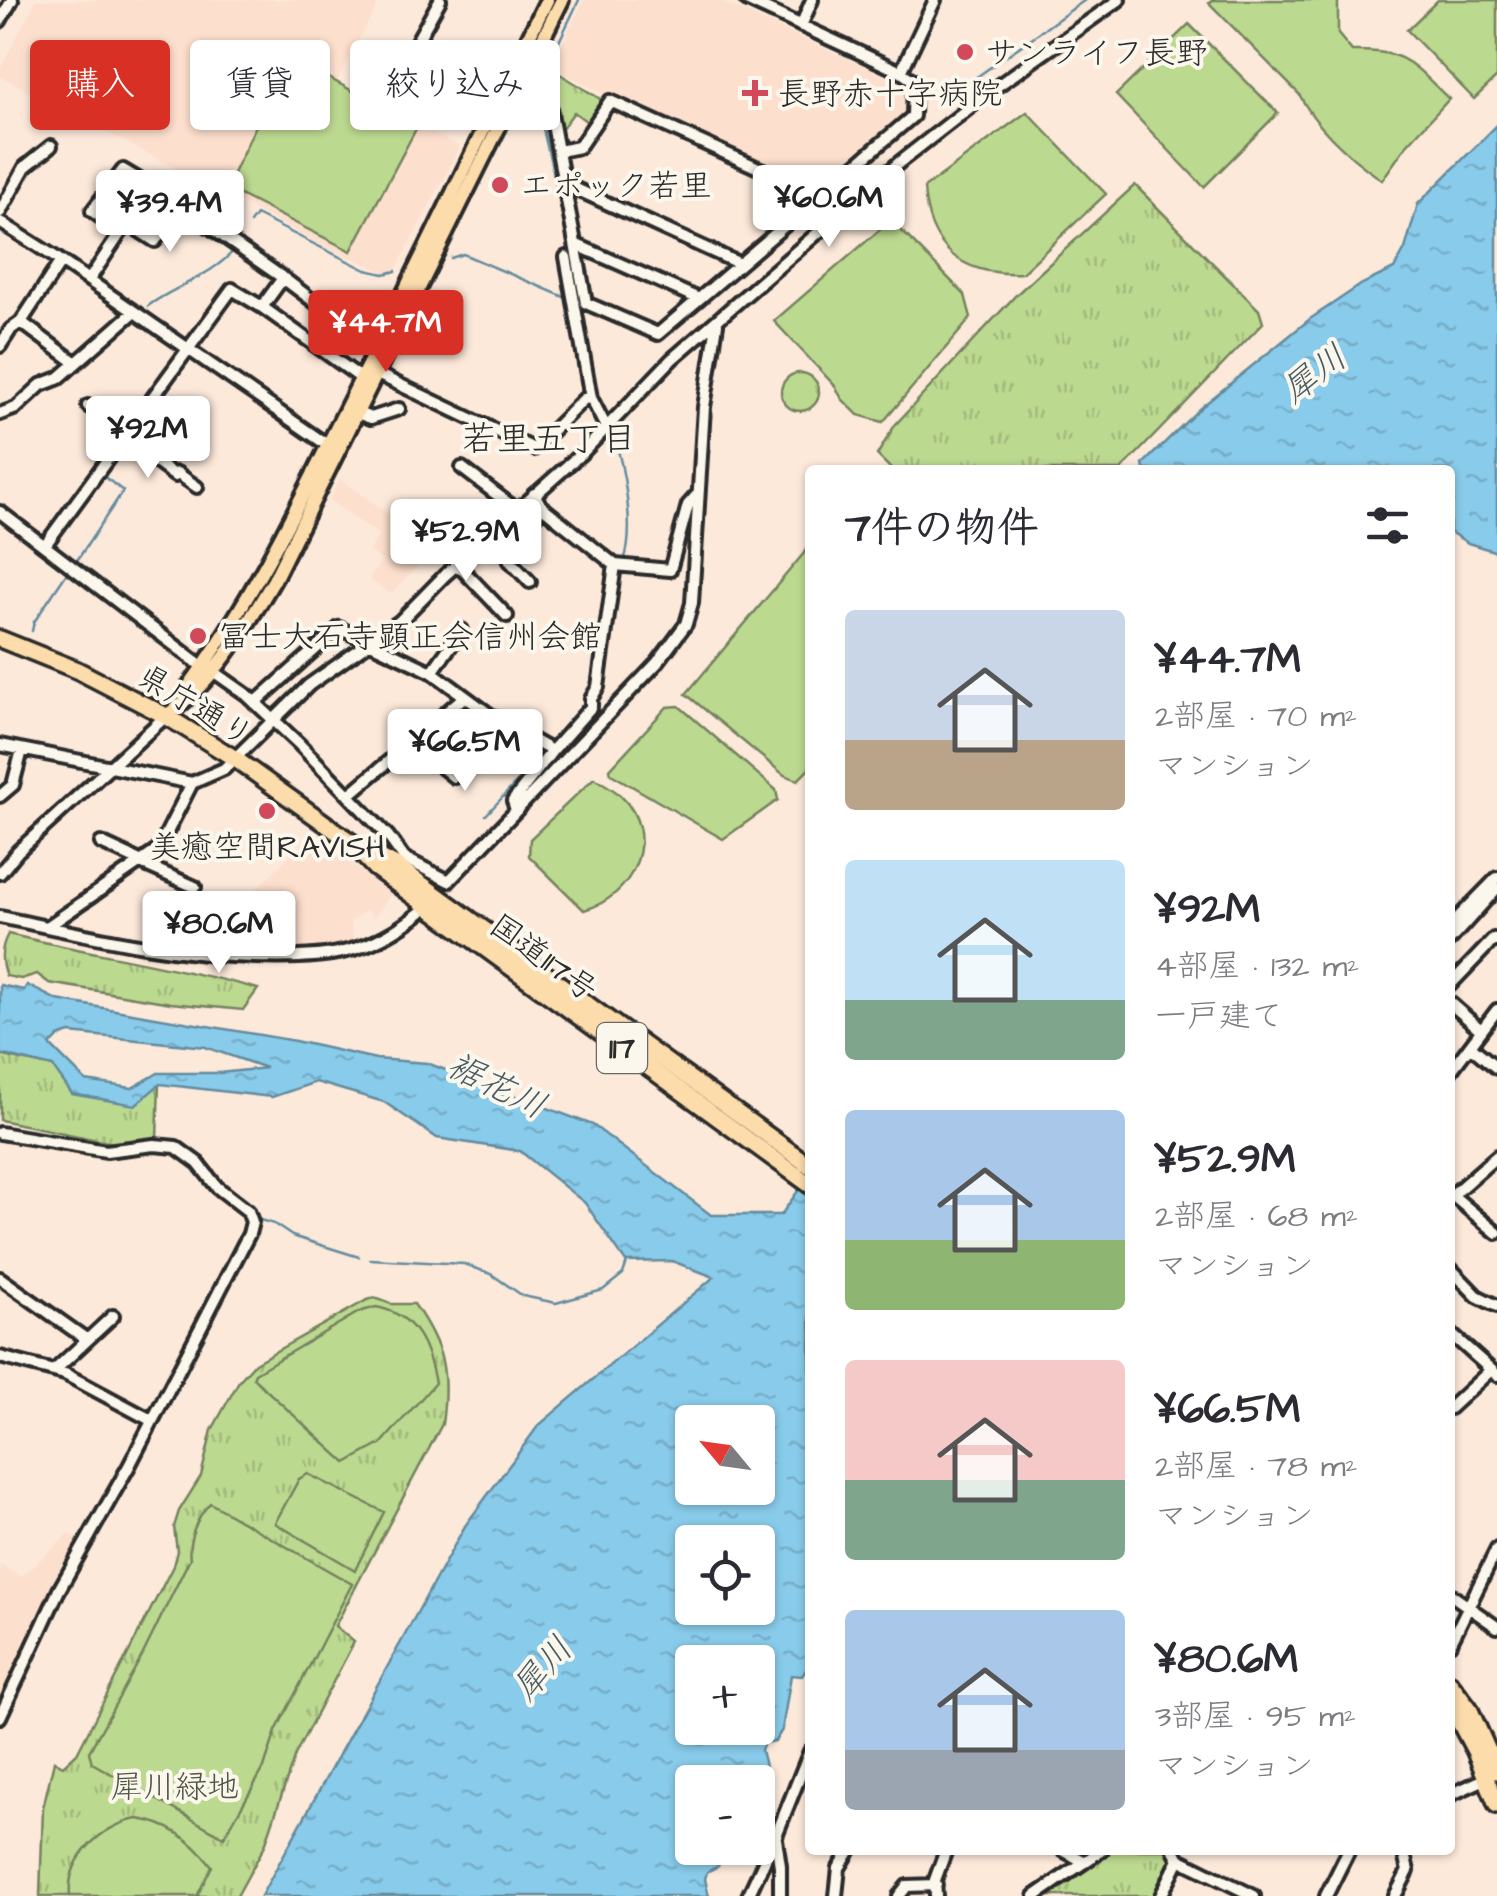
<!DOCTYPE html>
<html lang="ja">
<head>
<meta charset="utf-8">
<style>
	body { margin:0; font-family:"Architects Daughter","Klee One",sans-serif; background:#f2f2f3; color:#2b2b33; height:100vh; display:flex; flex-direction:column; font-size:38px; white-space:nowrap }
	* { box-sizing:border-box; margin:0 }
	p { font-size:32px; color:#7c7c81 }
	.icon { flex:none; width:55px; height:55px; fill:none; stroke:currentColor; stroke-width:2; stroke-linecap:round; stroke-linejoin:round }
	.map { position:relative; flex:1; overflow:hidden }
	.details { position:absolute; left:805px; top:465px; width:650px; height:1390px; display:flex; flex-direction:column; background:#fff; border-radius:10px; box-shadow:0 2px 8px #0004 }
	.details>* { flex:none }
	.top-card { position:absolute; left:30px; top:40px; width:625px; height:90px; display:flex; gap:20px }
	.needle { width:65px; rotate:299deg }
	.fabs { position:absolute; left:675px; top:1405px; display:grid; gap:20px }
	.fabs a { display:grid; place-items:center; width:100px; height:100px; border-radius:10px; background:#fff; box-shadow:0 2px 8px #0004; font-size:50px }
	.price { position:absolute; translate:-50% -85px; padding:0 22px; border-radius:10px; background:#fff; color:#222; font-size:32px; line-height:65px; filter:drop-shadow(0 2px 5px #0008) }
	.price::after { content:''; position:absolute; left:50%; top:60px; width:30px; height:22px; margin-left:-15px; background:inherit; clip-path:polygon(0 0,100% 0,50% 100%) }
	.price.on { background:#d93025; color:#fff }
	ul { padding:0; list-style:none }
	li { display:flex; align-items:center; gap:30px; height:250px; padding:0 40px }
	li span { display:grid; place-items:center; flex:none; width:280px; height:200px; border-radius:10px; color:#555 }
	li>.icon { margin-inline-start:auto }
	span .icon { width:120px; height:120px; fill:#fffc; stroke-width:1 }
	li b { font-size:42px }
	h2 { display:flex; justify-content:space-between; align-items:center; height:120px; padding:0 40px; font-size:42px }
	.tag { padding:0 35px; border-radius:10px; background:#fff; box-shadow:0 2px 8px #0004; font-size:35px; line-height:90px }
	.tag.on { background:#d93025; color:#fff }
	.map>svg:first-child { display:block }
</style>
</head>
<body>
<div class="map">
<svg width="1497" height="1896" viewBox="0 0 1497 1896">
	<defs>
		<pattern id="grass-tufts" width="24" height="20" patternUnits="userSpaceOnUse" patternTransform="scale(2.5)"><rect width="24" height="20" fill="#bcd990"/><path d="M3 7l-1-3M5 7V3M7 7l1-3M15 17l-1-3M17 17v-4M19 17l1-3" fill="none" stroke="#a2ba7c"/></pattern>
		<pattern id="water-ripples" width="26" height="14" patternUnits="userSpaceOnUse" patternTransform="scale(2.5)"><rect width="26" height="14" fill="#89cbea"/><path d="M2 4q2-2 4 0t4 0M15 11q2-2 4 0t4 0" fill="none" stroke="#76aec9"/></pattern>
	</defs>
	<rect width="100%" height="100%" fill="#fce9da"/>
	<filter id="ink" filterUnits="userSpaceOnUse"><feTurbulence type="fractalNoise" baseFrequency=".01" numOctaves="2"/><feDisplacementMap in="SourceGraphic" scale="20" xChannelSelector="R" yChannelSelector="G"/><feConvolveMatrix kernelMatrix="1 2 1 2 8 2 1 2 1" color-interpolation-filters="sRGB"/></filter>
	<g filter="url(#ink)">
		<path fill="#fcdfcd" d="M36,0H380L337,81L460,147L393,275L327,248L0,76V69Z
			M584,0H718L904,85L909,107L903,118L821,187L812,190L609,97L551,66Z
			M340,479L394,518L397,514L393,511L400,498L449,533L391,594L369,579L382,561L369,551L379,535L329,500Z
			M312,834L391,894L374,917L366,910L350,922L354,942L298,951L243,948L223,922Z
			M69,1534L77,1539L0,1699V1565L21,1577Z"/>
		<path fill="url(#grass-tufts)" stroke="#74825e" stroke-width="2.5" d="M552,69L605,102L591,125L574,112L560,131L552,98Z
			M1135,185L1259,310L1263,323L1121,470H892L877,455L895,425L1017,294Z
			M781 392a19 19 0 1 1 38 0a19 19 0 1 1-38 0Z
			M8,934C91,954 176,966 258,989L243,1010L171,1003L49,983L37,974L21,979L6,976C0,961 0,948 8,934Z
			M0,1055L53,1067L135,1104L159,1084L157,1139L112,1143L0,1120Z
			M375,1298L391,1304H414C444,1347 449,1372 442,1424L335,1626L354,1642L295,1755L265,1845L237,1896H40L43,1808L54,1761L63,1766L77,1753L173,1566L177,1551L174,1527L179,1511L201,1476L212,1430L239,1381L255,1363L367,1300Z
			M1111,1850H1171L1178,1861L1159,1896H1044Z"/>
		<path fill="#bcd990" stroke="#74825e" stroke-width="2.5" d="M1213,0H1338V34L1352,51C1407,50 1411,63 1449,99L1406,146L1382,180C1350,158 1317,129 1299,94L1209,3Z
			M1438,0H1497V77L1474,99L1407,30Z
			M1189,24L1278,113L1204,187L1116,95Z
			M320,73L417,127L351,251L226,188L271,94L300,109Z
			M1027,112L1106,194L1022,273C963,276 928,249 924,188Z
			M891,220L965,295L971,318L883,422L858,415L842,399L835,386L774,321Z
			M810,546V768L798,780L784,775L686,694Z
			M679,706L776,790L778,800L723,839L611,774L610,769L667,707Z
			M594,778C603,783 614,789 621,796C662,836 633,897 584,910L529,856L530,839Z
			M376,1307C416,1314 428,1347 435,1383L381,1444L346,1463L253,1378L255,1373L359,1312Z
			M308,1474L384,1512L355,1570L275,1523L299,1479Z
			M210,1503L352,1584L276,1731L264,1768L224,1837L92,1763L89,1752L143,1654L190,1558C187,1540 197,1517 210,1503Z
			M138,1819C169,1823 194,1842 212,1866L197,1896H70C66,1858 103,1824 138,1819Z"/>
		<path fill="url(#water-ripples)" stroke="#638b9e" stroke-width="2.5" fill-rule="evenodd" d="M1497,125V552L1468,543L1450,532V470H1144L1143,464L1199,409L1310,319L1362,284L1394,269L1405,249L1418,204Z
			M0,985L24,990L27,985L57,1000L295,1041L376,1059L427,1063L593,1125L711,1215H781L810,1174V1664L802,1676L791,1675L782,1730L775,1741L764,1743L761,1750L767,1774L758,1794V1782H692V1848H729L718,1866L707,1872L705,1879L709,1896H261L465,1526L538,1426L714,1277L672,1261L626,1262L585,1203L520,1151L437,1138L384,1102L316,1082L272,1097L160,1084L135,1105L72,1094L53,1067L0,1054ZM70,1033L205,1047L266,1068L219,1073H158L132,1088L86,1081L50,1045L58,1037ZM692,1422H758V1488H692ZM692,1542H758V1608H692ZM692,1662H758V1728H692Z"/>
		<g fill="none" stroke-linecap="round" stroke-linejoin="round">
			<path stroke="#638b9e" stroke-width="2.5" d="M554,52L579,0
				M537,85L534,90L569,241L577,292
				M957,91L1085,0
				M904,130L919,119
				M250,223L256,215L366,270L384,274L396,271
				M451,258L463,254L569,299
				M148,306C175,286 212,276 234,250
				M581,315L598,400
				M605,317L630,327
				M118,334L131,321
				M665,335L723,285
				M613,432C623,465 636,528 624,561
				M76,562L123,491L102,475
				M615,605L622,569
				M32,631L34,622L69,570
				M486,815L541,756
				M260,1220L274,1224L292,1236L359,1257
				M370,1259L464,1264L491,1274L523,1296L556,1303L603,1290L623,1274L627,1262
				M1387,1896L1399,1877"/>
			<defs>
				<path id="minor" d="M0,21L12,0
					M801,26L812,0
					M533,60L543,70L586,303L658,334L913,116L914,81L901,72L746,0
					M901,72L935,0
					M384,100L440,0
					M559,151L579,147L610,101L818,195
					M565,184L738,263
					M0,212L25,167L51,146
					M0,222L55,257L333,449
					M121,232L127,223L155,241L181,207
					M577,245L699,299
					M566,257L591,398
					M283,278L320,306
					M89,280L121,232L92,211L123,170L158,191L283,278L262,307
					M21,322L76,363
					M0,346L11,329L21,322L61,261
					M371,371L534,449L584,399L591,398L607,429
					M88,406L129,433
					M357,413L371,418L399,409
					M0,414L16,408L41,385L59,378L133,313
					M125,439L175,476L177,473L197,487
					M462,468L517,510
					M534,494L541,506L615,565L670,570L688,505L696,496
					M0,512L203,667
					M45,545L232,289L262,307L365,381
					M458,565L507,616
					M530,582L510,561L541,506
					M213,671L247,695L298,743L388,836L404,858L449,881L657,663L686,624L692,603L704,407L717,324
					M432,672L462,630
					M255,703L339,628L432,672L497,720L552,751
					M412,743L454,777L497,720
					M0,745L192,783L224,769L309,685L400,621L444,576L584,451L672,359L901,161L996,87L1119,0
					M349,795L464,697
					M0,796L13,785L22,750
					M516,810L513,801L552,751L591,707V699L598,687L615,565
					M101,843L142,862
					M141,863L195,887
					M0,873L18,851L166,716
					M0,917C86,935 168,955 256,957C286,958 319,958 347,951C375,944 399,930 421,912
					M1450,926L1497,878
					M47,927L158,850L192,783
					M1450,940L1497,888
					M1450,985L1494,939L1497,941
					M1450,1003L1481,1030
					M1470,1046L1497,1068
					M1450,1072L1497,1010
					M0,1133L106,1151L154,1145L176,1147L198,1163L217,1187L248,1211L252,1222L249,1234L129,1466L59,1590L0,1717
					M1452,1195L1497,1233
					M1450,1197L1497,1156
					M1450,1268L1477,1296L1497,1306
					M0,1278L86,1339
					M1450,1333L1497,1375
					M0,1357L65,1374L151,1420
					M55,1370L113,1316
					M1450,1408L1491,1370
					M1450,1594L1497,1627
					M1450,1644L1497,1549
					M1450,1795L1487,1778
					M776,1839L780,1866V1896
					M1063,1850L1083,1861
					M1174,1850L1179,1859L1254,1896
					M748,1896L775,1838L810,1751
					M836,1896L839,1868L850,1850
					M899,1896L907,1886L936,1885
					M936,1896L935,1880L946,1850
					M1035,1896L1102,1850
					M1161,1896L1179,1859
					M1326,1896L1349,1850
					M1395,1896L1408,1871L1403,1850"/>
				<path id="major" d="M186,690C258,593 308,484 362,377C425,252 485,125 547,0
					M166,716C214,682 245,629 274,580L562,0"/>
				<path id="highway" d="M0,639L77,670L166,716L234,758L351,842L398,867L810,1166
					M356,848L375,868L810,1185
					M1450,1683L1469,1708L1497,1771
					M1450,1704L1475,1751L1497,1805"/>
			</defs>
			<use href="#minor" stroke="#2b2b2b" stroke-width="18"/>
			<use href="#major" stroke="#2b2b2b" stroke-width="20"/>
			<use href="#highway" stroke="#2b2b2b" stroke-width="22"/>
			<use href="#minor" stroke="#fbf7ec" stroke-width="10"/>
			<use href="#major" stroke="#fddcac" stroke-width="12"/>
			<use href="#highway" stroke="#fddcac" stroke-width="15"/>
		</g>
	</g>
	<g fill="#d1495b" stroke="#fbf7ec" stroke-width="4">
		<circle cx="965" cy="52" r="10"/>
		<path d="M750 78h10v10h10v10h-10v10h-10v-10h-10v-10h10z"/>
		<circle cx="500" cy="185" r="10"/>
		<circle cx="198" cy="636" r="10"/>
		<circle cx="267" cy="811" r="10"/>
	</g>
	<g text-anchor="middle" stroke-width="8" stroke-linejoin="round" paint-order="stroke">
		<rect fill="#fbf7ec" stroke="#696865" stroke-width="2.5" x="597" y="1023" width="50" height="50" rx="8"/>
		<g font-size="30" font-weight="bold" fill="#2b2b2b">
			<text x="622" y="1058">117</text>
		</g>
		<g font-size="32" fill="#2b2b2b" stroke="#fbf7ec" text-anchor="start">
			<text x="985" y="63">サンライフ長野</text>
			<text x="778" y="104">長野赤十字病院</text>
			<text x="520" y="196">エポック若里</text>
			<text x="218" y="647">冨士大石寺顕正会信州会館</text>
			<text x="267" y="857" text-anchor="middle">美癒空間RAVISH</text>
		</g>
		<g font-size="32" fill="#2b2b2b" stroke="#fbf7ec">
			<text transform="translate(196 705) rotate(31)" y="11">県庁通り</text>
			<text transform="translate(544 957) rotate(36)" y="11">国道117号</text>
		</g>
		<g font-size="32" fill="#4f5644" stroke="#fbf7ec">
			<text x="175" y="1797">犀川緑地</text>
		</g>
		<g font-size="35" font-style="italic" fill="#475b64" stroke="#fbf7ec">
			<text transform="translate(1314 373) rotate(-37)" y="12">犀川</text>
			<text transform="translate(497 1085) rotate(26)" y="12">裾花川</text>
			<text transform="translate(542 1668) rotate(-49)" y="12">犀川</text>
		</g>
		<g font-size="35" fill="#2b2b2b" stroke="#fbf7ec">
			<text x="549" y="450">若里五丁目</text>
		</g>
	</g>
</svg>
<div class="fabs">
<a><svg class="needle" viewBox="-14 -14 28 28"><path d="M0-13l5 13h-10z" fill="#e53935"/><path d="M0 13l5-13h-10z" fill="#7c7c81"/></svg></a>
<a><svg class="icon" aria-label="locate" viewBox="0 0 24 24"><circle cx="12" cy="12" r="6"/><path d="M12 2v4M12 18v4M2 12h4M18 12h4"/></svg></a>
<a>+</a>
<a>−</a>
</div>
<b class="price" style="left:829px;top:250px">¥60.6M</b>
<b class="price" style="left:170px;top:255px">¥39.4M</b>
<b class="price on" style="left:386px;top:375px">¥44.7M</b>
<b class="price" style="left:148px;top:481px">¥92M</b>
<b class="price" style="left:466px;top:584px">¥52.9M</b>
<b class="price" style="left:465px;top:794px">¥66.5M</b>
<b class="price" style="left:219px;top:976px">¥80.6M</b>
<div class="top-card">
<a class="tag on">購入</a>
<a class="tag">賃貸</a>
<a class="tag">絞り込み</a>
</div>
<section class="details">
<h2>7件の物件<svg class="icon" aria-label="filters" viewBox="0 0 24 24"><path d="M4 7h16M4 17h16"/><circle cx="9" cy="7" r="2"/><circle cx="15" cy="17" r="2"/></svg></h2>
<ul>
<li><span style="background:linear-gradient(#c9d6e8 65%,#b9a48a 0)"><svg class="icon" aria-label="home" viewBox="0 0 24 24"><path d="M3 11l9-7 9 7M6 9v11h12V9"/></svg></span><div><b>¥44.7M</b><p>2部屋 · 70 m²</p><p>マンション</p></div></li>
<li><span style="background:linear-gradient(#bfe0f5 70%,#7fa58c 0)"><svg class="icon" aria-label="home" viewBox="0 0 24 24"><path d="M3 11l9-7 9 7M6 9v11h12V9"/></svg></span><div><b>¥92M</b><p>4部屋 · 132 m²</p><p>一戸建て</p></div></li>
<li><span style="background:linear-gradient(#a9c7e8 65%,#8fb573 0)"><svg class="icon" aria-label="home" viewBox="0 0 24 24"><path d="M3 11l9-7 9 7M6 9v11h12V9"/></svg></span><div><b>¥52.9M</b><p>2部屋 · 68 m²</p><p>マンション</p></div></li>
<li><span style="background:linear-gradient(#f6c9c9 60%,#7fa58c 0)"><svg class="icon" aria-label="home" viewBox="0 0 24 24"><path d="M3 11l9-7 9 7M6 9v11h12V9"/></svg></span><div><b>¥66.5M</b><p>2部屋 · 78 m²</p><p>マンション</p></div></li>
<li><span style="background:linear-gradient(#a9c7e8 70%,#9aa5b1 0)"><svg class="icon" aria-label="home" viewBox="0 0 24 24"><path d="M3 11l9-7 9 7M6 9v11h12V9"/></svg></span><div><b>¥80.6M</b><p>3部屋 · 95 m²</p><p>マンション</p></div></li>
</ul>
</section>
</div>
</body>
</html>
